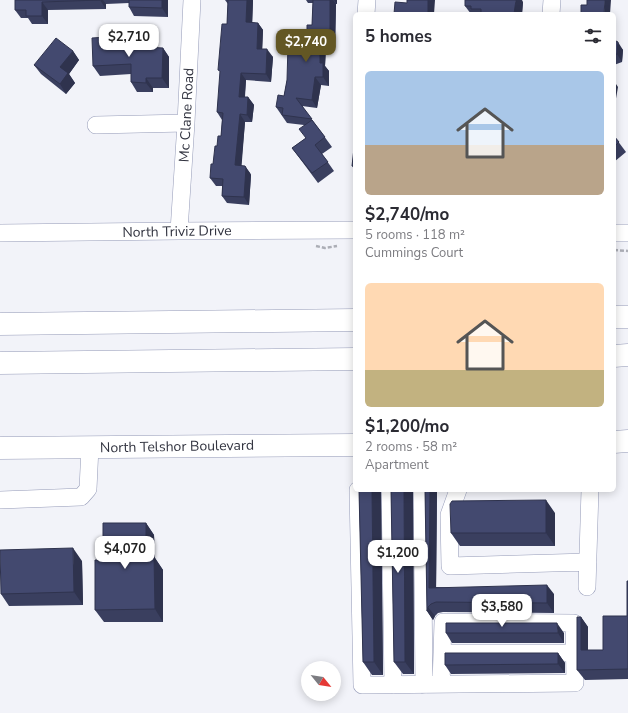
<!DOCTYPE html>
<html lang="en">
<head>
<meta charset="utf-8">
<style>
	body { margin:0; font-family:"Nunito Sans",sans-serif; background:#f7f7f7; color:#2b2b33; height:100vh; display:flex; flex-direction:column; font-size:15px; white-space:nowrap }
	* { box-sizing:border-box; margin:0 }
	p { font-size:13px; color:#7c7c81 }
	.icon { flex:none; width:22px; height:22px; fill:none; stroke:currentColor; stroke-width:2; stroke-linecap:round; stroke-linejoin:round }
	.map { position:relative; flex:1; overflow:hidden }
	.details { position:absolute; left:353px; top:12px; width:263px; height:480px; display:flex; flex-direction:column; background:#fff; border-radius:6px; box-shadow:0 2px 10px #0003 }
	.details>* { flex:none }
	.needle { width:26px; rotate:120deg }
	.buttons { position:absolute; left:301px; top:661px; display:grid; gap:8px }
	.buttons a { display:grid; place-items:center; width:40px; height:40px; border-radius:50%; background:#fff; box-shadow:0 2px 10px #0003; font-size:20px }
	.price { position:absolute; translate:-50% -34px; padding:0 9px; border-radius:8px; background:#fff; color:#222; font-size:13px; line-height:26px; filter:drop-shadow(0 1px 2px #0008) }
	.price::after { content:''; position:absolute; left:50%; top:24px; width:12px; height:9px; margin-left:-6px; background:inherit; clip-path:polygon(0 0,100% 0,50% 100%) }
	.price.selected { background:#635724; color:#fff }
	ul { padding:0; list-style:none }
	li { display:grid; align-content:center; gap:8px; height:212px; padding:0 12px }
	li span { display:grid; place-items:center; height:124px; border-radius:6px; color:#555 }
	li>.icon { margin-inline-start:auto }
	span .icon { width:72px; height:72px; fill:#fffc; stroke-width:1 }
	li b { font-size:17px }
	h2 { display:flex; justify-content:space-between; align-items:center; height:48px; padding:0 12px; font-size:17px }
	.map>svg:first-child { display:block }
</style>
</head>
<body>
<div class="map">
<svg width="628" height="713" viewBox="0 0 628 713">
	<rect width="100%" height="100%" fill="#f2f3f9"/>
	<g fill="none" stroke-linecap="round" stroke-linejoin="round">
		<defs>
			<path id="minor" d="M366,14L367,0
				M551,14L552,0
				M96,125L186,123
				M179,231L186,123L192,0
				M0,233L179,231L355,230
				M614,233H628
				M358,490L362,685L575,683L574,623L443,622L441,684
				M390,490L393,685
				M422,490L424,685
				M458,490L449,515L450,566L588,562
				M0,500L81,497L88,489L90,447
				M587,587L590,490
				M442,653H574"/>
			<path id="major" d="M614,442L628,441
				M0,448L355,445"/>
			<path id="highway" d="M614,317H628
				M0,324L355,320
				M614,356L628,355
				M0,363L355,359"/>
		</defs>
		<use href="#minor" stroke="#959bb8" stroke-width="18"/>
		<use href="#major" stroke="#959bb8" stroke-width="23"/>
		<use href="#highway" stroke="#959bb8" stroke-width="23"/>
		<path stroke="#acaeb6" stroke-width="2.5" stroke-dasharray="4 2" stroke-linecap="butt" d="M316,246L325,248L337,246
			M614,250L628,251"/>
		<use href="#minor" stroke="#fff" stroke-width="17"/>
		<use href="#major" stroke="#fff" stroke-width="22"/>
		<use href="#highway" stroke="#fff" stroke-width="22"/>
	</g>
	<path fill="#3a3f5f" d="M15,0H168V17L134,16L129,7V3L106,4V9L48,10V24H32L28,18H21L15,10Z
		M225,0H253L252,23H258L263,30L262,49L273,57L271,82L246,80L245,97H248L254,105L252,122H245L241,166H245L250,173L251,175L249,205L227,203L222,196V186H216L210,178L217,146L221,136L222,120L217,112L227,24L228,4Z
		M306,0H337V4H336L335,48L326,47L325,66L329,71V86L321,85L317,108L302,106L332,147L322,154L334,171L318,183L292,148L306,138L304,125L287,123L276,107L284,96L287,80L307,46L312,25L313,3H308Z
		M523,2L522,14H471L465,6Z
		M122,36L129,47L163,48L169,57V88H153V92H137L131,82V74L100,76L93,66Z
		M614,40L623,50L622,62L614,65Z
		M73,51L79,60L69,74L75,83L66,94L41,74L34,65Z
		M614,136L626,152L614,162Z
		M355,148V170L352,166Z
		M359,490H381L383,675H372L363,662Z
		M391,490H413L414,674H403L394,662Z
		M425,490H437L436,587L554,594V613L443,612L438,613L435,616L433,620L427,611Z
		M555,513V546H460L451,533Z
		M146,523L154,535L155,558L163,570V622H104L95,610Z
		M82,561L83,605L9,606L1,594Z
		M628,581V679L585,680L577,670L581,617L588,627V650H603L627,616Z
		M446,633H564V643H452Z
		M558,653L565,663V673L451,674L445,665Z"/>
	<path fill="#2f334e" d="M100,0H103L106,4V9Z
		M162,0H168V17L162,8Z
		M247,0H253L252,30L246,22Z
		M330,0H333L336,4L335,48L330,39Z
		M334,0H337V4Z
		M428,0H435L434,14H428Z
		M516,0H522L523,2L522,14H514Z
		M605,0H611L610,14H604Z
		M42,2L48,10V24L42,16Z
		M258,23L263,30L262,56L257,49Z
		M122,36L129,46V56L123,46Z
		M320,39L326,47L325,66L329,71V86L323,77L320,63Z
		M618,42L623,50L622,62L617,54Z
		M163,48L169,57V88L162,78Z
		M267,49L273,57L271,82L266,74Z
		M73,51L79,60L69,74L75,83L66,94L60,84V67Z
		M241,73L246,80L244,104L239,97Z
		M315,77L321,85L317,108L312,100Z
		M146,78L153,88V92L146,83Z
		M614,81L618,87L614,110Z
		M248,97L254,105L252,122L247,115Z
		M240,114L245,122L241,173L235,165Z
		M245,166L250,173L251,175L249,205L244,197Z
		M372,490H381L383,675L374,662Z
		M404,490H413L414,674L405,662Z
		M430,490H437L436,597L429,588Z
		M546,500L555,513V546L546,533Z
		M146,523L154,535L155,558L163,570V622L155,609L146,557Z
		M73,548L82,561L83,605L74,592Z
		M547,585L554,594V613L547,603Z
		M428,607L435,616L433,620L427,611Z
		M581,617L588,627V661L581,650Z
		M557,623L564,633V643L558,633Z
		M558,653L565,663V673L558,664Z"/>
	<path fill="#43496f" stroke="#2f334e" d="M15,0H100L42,2V16H26V10H15Z
		M129,0H162V8L129,7Z
		M228,0H247L246,22L258,23L257,49H267L266,74L241,73L239,97H248L247,115L240,114L235,165L245,166L246,168L244,197L222,196L223,179L210,178L211,164H213L215,146H217L218,136H221L223,113L217,112L220,71L218,70L222,24H227Z
		M313,0H330V39H320V63H323V77H315L312,100L296,98L312,119L282,115L283,108L276,107L278,95L284,96L287,80L288,45L307,46V25H312Z
		M407,0H428V14H394L395,2L407,3Z
		M465,0H516L514,14H481V9H471V6H465Z
		M587,0H605L604,14H581V5H587Z
		M122,36L123,46L163,48L162,78H146V83L131,82V64L93,66L92,38Z
		M56,38L73,51L60,67L68,73L60,84L34,65Z
		M614,40L618,42L617,54L614,55Z
		M312,120L325,137L315,145L328,162L312,173L292,148L306,138L299,129Z
		M614,136L619,142L614,147Z
		M354,148H355V166H352Z
		M359,490H372L374,662H363Z
		M391,490H404L405,662H394Z
		M425,490H430L429,588L547,585V603L436,602L431,604L428,607L427,611Z
		M546,500V533H451L450,504L452,501Z
		M103,523H146V557H154L155,609L95,610V560H103Z
		M73,548L74,592L1,594L0,550Z
		M627,581H628V669L577,670V617H581V650H603V616H627Z
		M446,623H557L558,633H446Z
		M445,653H558V664L445,665Z"/>
	<g text-anchor="middle" stroke-width="4" stroke-linejoin="round" paint-order="stroke">
		<g font-size="14" fill="#323440" stroke="#fff">
			<text transform="translate(186 115) rotate(-87)" y="5">Mc Clane Road</text>
			<text transform="translate(177 231) rotate(-1)" y="5">North Triviz Drive</text>
			<text transform="translate(177 446) rotate(-1)" y="5">North Telshor Boulevard</text>
		</g>
	</g>
</svg>
<div class="buttons">
<a><svg class="needle" viewBox="-14 -14 28 28"><path d="M0-13l5 13h-10z" fill="#e53935"/><path d="M0 13l5-13h-10z" fill="#7c7c81"/></svg></a>
</div>
<b class="price" style="left:129px;top:58px">$2,710</b>
<b class="price selected" style="left:306px;top:63px">$2,740</b>
<b class="price" style="left:125px;top:570px">$4,070</b>
<b class="price" style="left:398px;top:574px">$1,200</b>
<b class="price" style="left:502px;top:628px">$3,580</b>
<section class="details">
<h2>5 homes<svg class="icon" aria-label="filters" viewBox="0 0 24 24"><path d="M4 7h16M4 17h16"/><circle cx="9" cy="7" r="2"/><circle cx="15" cy="17" r="2"/></svg></h2>
<ul>
<li><span style="background:linear-gradient(#a9c7e8 60%,#b9a48a 0)"><svg class="icon" aria-label="home" viewBox="0 0 24 24"><path d="M3 11l9-7 9 7M6 9v11h12V9"/></svg></span><div><b>$2,740/mo</b><p>5 rooms · 118 m²</p><p>Cummings Court</p></div></li>
<li><span style="background:linear-gradient(#ffd9b3 70%,#c2b280 0)"><svg class="icon" aria-label="home" viewBox="0 0 24 24"><path d="M3 11l9-7 9 7M6 9v11h12V9"/></svg></span><div><b>$1,200/mo</b><p>2 rooms · 58 m²</p><p>Apartment</p></div></li>
</ul>
</section>
</div>
</body>
</html>
